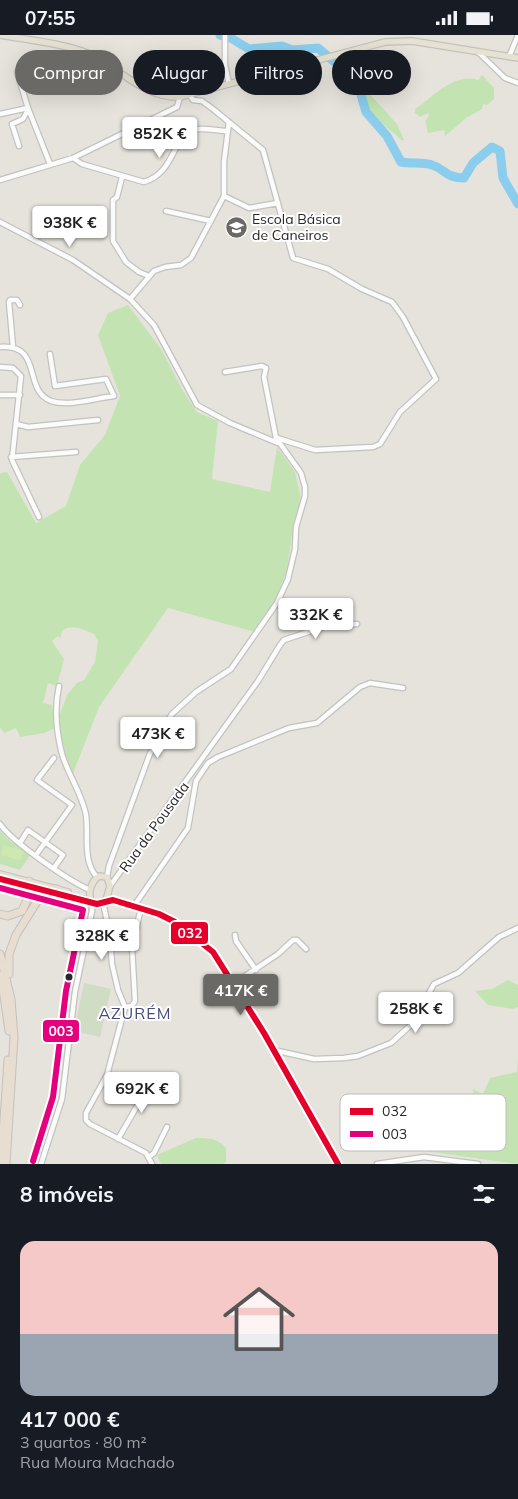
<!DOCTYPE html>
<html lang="pt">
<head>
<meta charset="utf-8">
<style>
	body { margin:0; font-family:Mulish,sans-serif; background:#20242c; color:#f1f3f6; height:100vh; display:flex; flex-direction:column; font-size:19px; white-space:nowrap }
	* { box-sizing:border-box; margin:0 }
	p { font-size:16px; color:#9ea1a6 }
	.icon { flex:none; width:28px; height:28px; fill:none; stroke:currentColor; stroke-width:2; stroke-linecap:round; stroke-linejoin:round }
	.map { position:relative; height:1129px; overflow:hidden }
	.panel { display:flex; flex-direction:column; background:#171b24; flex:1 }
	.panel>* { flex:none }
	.guide { position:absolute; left:15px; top:15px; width:489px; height:45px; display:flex; gap:10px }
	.price { position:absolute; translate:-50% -42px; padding:0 11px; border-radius:5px; background:#fff; color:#222; font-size:16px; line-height:32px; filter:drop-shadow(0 1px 2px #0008) }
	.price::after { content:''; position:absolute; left:50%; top:30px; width:15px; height:11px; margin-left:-8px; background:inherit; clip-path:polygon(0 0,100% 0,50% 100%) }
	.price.on { background:#6a6966; color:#fff }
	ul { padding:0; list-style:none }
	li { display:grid; align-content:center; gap:10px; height:265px; padding:0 20px }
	li span { display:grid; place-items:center; height:155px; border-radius:15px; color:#555 }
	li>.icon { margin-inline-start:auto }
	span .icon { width:90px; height:90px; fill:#fffc; stroke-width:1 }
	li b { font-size:21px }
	h2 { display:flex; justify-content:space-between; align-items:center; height:60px; padding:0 20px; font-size:21px }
	.chip { padding:0 18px; border-radius:22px; background:#171b24; box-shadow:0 5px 20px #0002; font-size:18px; line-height:45px }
	.chip.on { background:#6a6966; color:#fff }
	.status { display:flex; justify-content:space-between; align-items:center; height:35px; padding:0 25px; background:#171b24; direction:ltr }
	.status svg { height:14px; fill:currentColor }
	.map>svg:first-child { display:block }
</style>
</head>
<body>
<div class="status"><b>07:55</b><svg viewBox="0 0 49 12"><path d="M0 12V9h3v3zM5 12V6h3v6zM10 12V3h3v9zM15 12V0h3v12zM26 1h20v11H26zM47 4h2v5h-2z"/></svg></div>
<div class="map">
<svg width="518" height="1129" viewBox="0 0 518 1129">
	<rect width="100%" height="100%" fill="#e6e3dc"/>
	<path fill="#c3e4b2" d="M482,40L494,53V64L487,70L483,69L482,74L466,83L445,101L444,95L428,98L425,86L429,81L428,78L420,82L415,78V74C433,62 454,37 478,45Z
		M368,57L397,89L404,105H401C387,90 364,80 364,58Z
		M128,270L161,314L183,356L197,377L218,386L212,444L270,457L277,412L295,437L301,464L292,500L287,535L278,559L255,597L168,573L99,672L72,741L57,687L67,660L77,648L84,645L95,627L98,606L94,599C83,595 72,588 62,596L60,604L58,601L52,606L64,624L57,651L48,648L43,668L52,670L55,693L44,698L20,702L16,693L4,698L0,692V438L7,437L36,488L66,471L80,430L105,400L120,361L98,300L108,278Z
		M0,796L11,807L31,819L20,835L0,829Z
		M508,945L518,950V972L513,974L488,970L475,956L492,954Z
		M518,1023V1129L425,1116C432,1085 448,1084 475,1071L473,1054L483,1059L490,1043L517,1037Z
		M196,1103C209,1103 217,1103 226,1113V1127L223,1129H161L157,1120Z"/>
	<path fill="#d0dcc3" d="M84,948L111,954L100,1002L74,996Z"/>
	<path fill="#cfe8af" d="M4,810L23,816L20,825L1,820Z"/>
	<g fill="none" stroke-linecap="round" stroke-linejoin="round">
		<path stroke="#8acded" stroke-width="9" d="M220,0L229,2L249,14L282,11L292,15L318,13L357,46L366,77L387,101L401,127C411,129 423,127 432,130C446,134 443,142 464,143L473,128L492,112L500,116L503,143L518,169"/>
		<defs>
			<path id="minor" d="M225,0V30L229,49
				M478,17L505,43L518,48
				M509,22L518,0
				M17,37L28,73L50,129
				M189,59L193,65L202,66L213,74L263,115L293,223L328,234L362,254L392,267L403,282L436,344L400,377L380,409L373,412L315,415L277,403
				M0,79L28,73
				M19,111L12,89L23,84L28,75
				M73,123L82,129L144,147C175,138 172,102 193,95C202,92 218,96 227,96
				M122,142L117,162L113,165V206L126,227L139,237L149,241
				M0,145L73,123L177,72L180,62
				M224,161L249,173L278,168
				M166,176L211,186
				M0,187L73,225L130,264L154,290L197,370L230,388L278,408
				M130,264L154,236L165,232L181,230L191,223L224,161V127L229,87
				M0,312C44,309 22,355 51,366C69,372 96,363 114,361L106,344L55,351L50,319
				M13,312L9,267L10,265H17L20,270
				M0,332L13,333L21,341L12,425L39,482
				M0,360H20
				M16,389L28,392L98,385
				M11,422L76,417
				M59,651C54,674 56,696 62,719C68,740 82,758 86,780C89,800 82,826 97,842
				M0,789C12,807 69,846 90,855
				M20,808L28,795L63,820L54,833
				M36,820L72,770L37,745L54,723
				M107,842L109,831L149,721L160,698L172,679L196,657L231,634L277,568L288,544L295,514L296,492L305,461V452L301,438L276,403L264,342L266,333L262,331L225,337
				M110,851L258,646L280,610L284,605L326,591L357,589
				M103,867L110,901L112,929L118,955L125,972L107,1040L86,1078V1085L90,1089L146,1118L152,1129
				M134,871L188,793L196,746L208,728L218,722L289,693L317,688L360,652L370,648L403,653
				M235,900L236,906L256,935
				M233,949L278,919L293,905H297L306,914
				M125,972L132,971L135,966L132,912L141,873
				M275,1017L278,1016L314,1024L344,1023L358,1021L391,1008L412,989L434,949L458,938L499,902L518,893
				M118,1104L144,1059L147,1047
				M149,1122L154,1118L167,1092
				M41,1129L62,1064L75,957L92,876V868
				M377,1129L424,1122L478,1129"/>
			<path id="major" d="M0,0C28,5 61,8 87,18C118,31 144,64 180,62L385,7L412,6L518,23
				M0,839L68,857
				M99,841L107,842L110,851L106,865L97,869L92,868C87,858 91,847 99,841Z
				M0,844L35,853
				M56,859L91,866
				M106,865H113L167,882L213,917L264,998L338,1129"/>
			<path id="highway" d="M29,846L35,857
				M17,849L27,856L28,863
				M0,879L8,881L22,876L31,856L36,852L57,854
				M0,919L11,964L14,1002L6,1129
				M9,939V919L16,900L38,865L45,860L58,859
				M1,940L9,996
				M1,1129L8,1025"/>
		</defs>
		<use href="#minor" stroke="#c3c2c2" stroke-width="7"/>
		<use href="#major" stroke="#c3c1bf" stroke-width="8"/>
		<use href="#highway" stroke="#c3c1bf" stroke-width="9"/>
		<use href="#minor" stroke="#fbfbfa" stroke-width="4.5"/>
		<use href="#major" stroke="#e6e2d1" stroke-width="5.5"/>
		<use href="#highway" stroke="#e8ddd1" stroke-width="7"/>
		<defs>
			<path id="bus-1" d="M0,844L97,869L113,865L159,879L175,887L213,917L264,998L338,1129"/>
			<path id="bus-2" d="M0,853L83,875L66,956L53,1062L33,1126"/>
		</defs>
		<use href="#bus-1" stroke="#fff" stroke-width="10"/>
		<use href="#bus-2" stroke="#fff" stroke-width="10"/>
		<use href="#bus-1" stroke="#e4002b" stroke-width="6"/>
		<use href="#bus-2" stroke="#e5007d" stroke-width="6"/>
	</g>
	<defs>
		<symbol id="school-disc" viewBox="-11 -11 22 22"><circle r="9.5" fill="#6a6966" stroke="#fff"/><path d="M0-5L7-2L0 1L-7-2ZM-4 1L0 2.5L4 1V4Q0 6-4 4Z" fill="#fff"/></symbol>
	</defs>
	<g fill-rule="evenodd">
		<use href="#school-disc" x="224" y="180" width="25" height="25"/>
	</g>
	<circle fill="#272727" stroke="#fff" stroke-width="2" cx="69" cy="942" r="4.5"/>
	<g text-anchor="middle" stroke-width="4" stroke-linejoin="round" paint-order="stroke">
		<g font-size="14" fill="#272727" stroke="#fff" text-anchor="start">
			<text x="252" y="189">Escola Básica<tspan x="252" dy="16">de Caneiros</tspan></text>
		</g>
		<g font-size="14" fill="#272727" stroke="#fff">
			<text transform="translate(154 792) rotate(-54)" y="5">Rua da Pousada</text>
		</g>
		<g font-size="16" letter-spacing="1" fill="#464b79" stroke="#fff">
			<text x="135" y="984">AZURÉM</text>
		</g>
	</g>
	<rect x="340" y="1059" width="166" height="57" rx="8" fill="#fff" stroke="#bebebe" stroke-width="1"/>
	<rect x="350" y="1073" width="23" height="7" fill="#e4002b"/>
	<rect x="350" y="1096" width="23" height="6" fill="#e5007d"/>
	<g font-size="14" fill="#272727">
		<text x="382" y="1081">032</text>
		<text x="382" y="1104">003</text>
	</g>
	<g stroke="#fff" stroke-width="2">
		<rect x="170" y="886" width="39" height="24" rx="5" fill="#e4002b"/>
		<rect x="42" y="984" width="38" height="24" rx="5" fill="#e5007d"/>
	</g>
	<g font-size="14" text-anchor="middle" font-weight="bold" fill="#fff">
		<text x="190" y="903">032</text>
		<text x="61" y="1001">003</text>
	</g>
</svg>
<b class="price" style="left:160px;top:124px">852K €</b>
<b class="price" style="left:70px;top:213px">938K €</b>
<b class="price" style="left:316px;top:605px">332K €</b>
<b class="price" style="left:158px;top:724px">473K €</b>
<b class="price" style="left:102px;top:926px">328K €</b>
<b class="price on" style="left:241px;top:981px">417K €</b>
<b class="price" style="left:416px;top:999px">258K €</b>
<b class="price" style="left:142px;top:1079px">692K €</b>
<div class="guide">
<a class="chip on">Comprar</a>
<a class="chip">Alugar</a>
<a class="chip">Filtros</a>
<a class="chip">Novo</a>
</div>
</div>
<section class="panel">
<h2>8 imóveis<svg class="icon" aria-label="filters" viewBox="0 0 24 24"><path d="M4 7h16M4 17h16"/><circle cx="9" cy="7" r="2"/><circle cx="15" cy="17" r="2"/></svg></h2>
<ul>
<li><span style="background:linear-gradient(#f6c9c9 60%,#9aa5b1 0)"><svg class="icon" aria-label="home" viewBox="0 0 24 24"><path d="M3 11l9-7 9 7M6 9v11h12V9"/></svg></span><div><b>417 000 €</b><p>3 quartos · 80 m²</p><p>Rua Moura Machado</p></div></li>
</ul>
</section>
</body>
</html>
